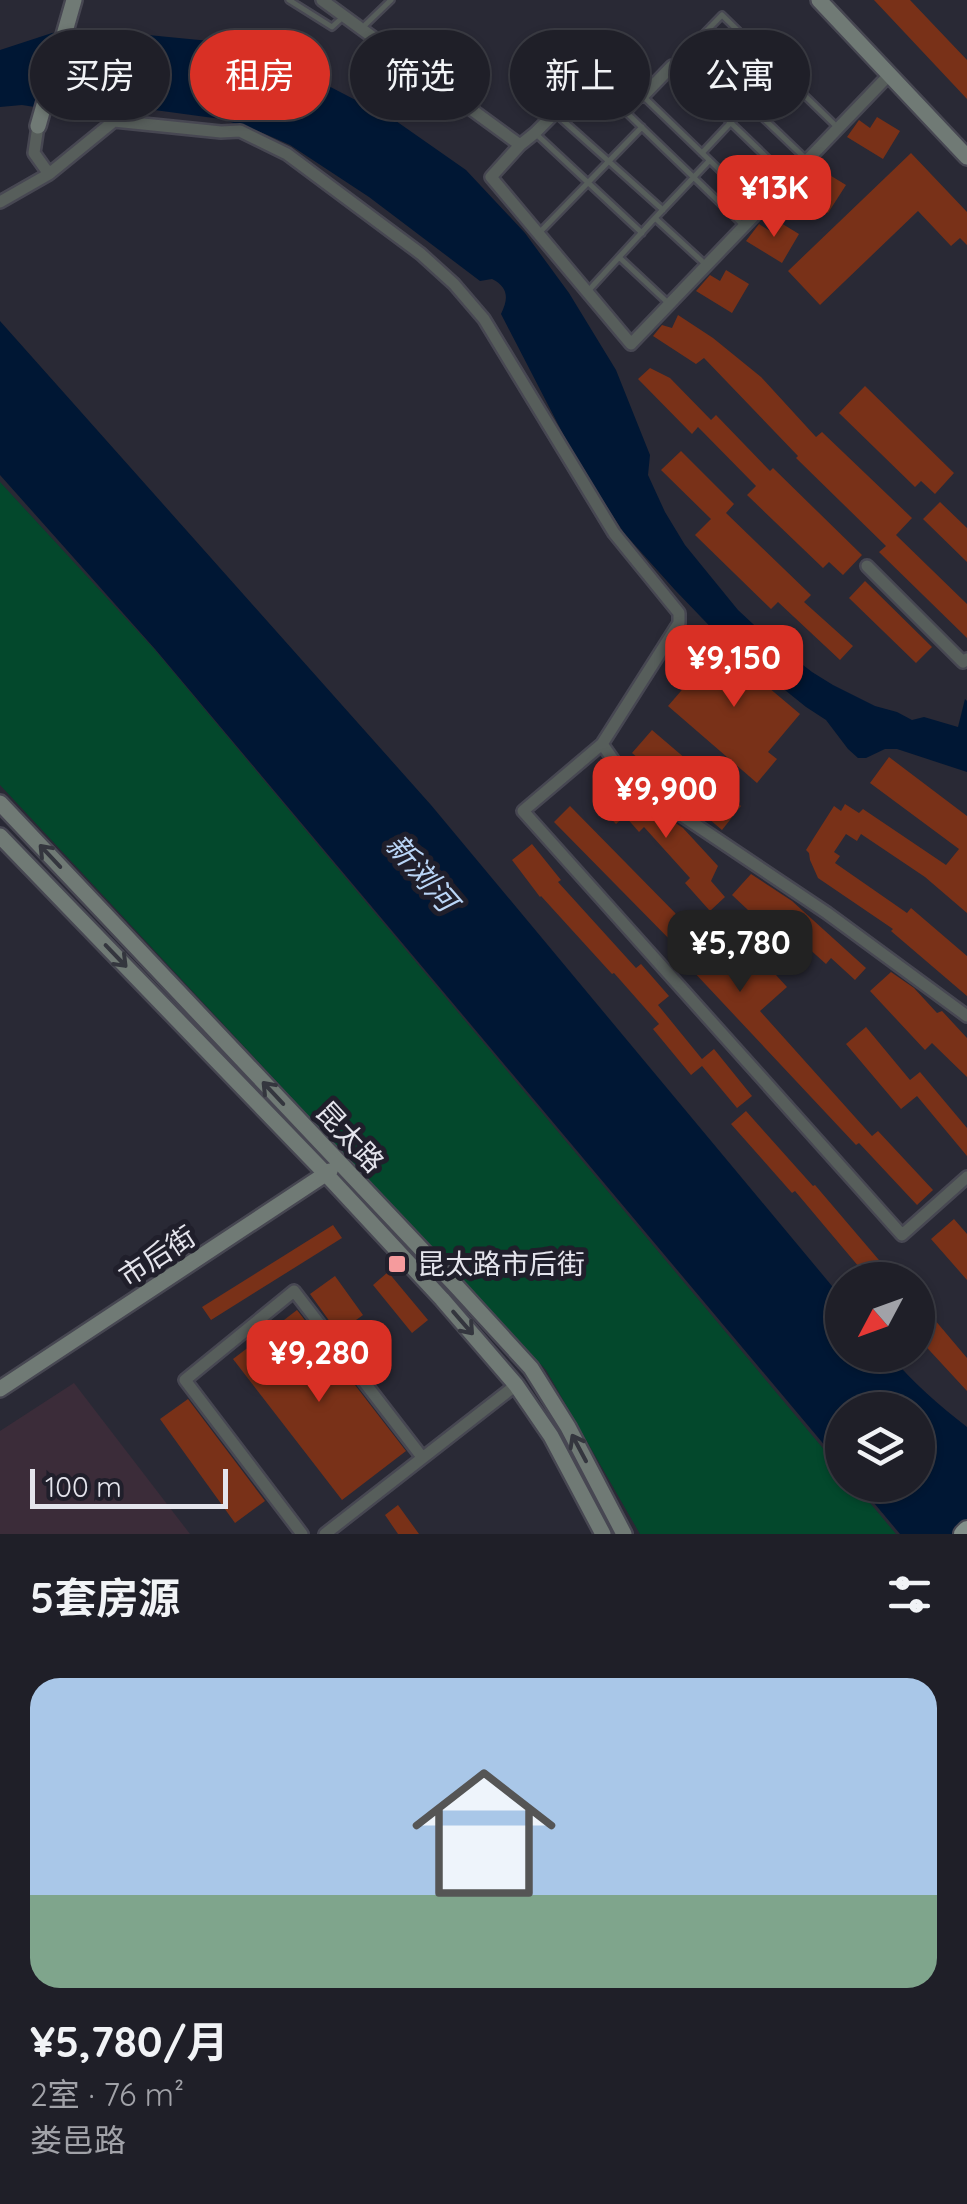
<!DOCTYPE html>
<html lang="zh">
<head>
<meta charset="utf-8">
<style>
	body { margin:0; font-family:Quicksand,"Noto Sans SC",sans-serif; background:#2c2c34; color:#f1f3f6; height:100vh; display:flex; flex-direction:column; font-size:38px; white-space:nowrap }
	* { box-sizing:border-box; margin:0 }
	p { font-size:32px; color:#a1a2a8 }
	.icon { flex:none; width:55px; height:55px; fill:none; stroke:currentColor; stroke-width:2; stroke-linecap:round; stroke-linejoin:round }
	.map { position:relative; height:1534px; overflow:hidden }
	.side { display:flex; flex-direction:column; background:#1f1f28; flex:1 }
	.side>* { flex:none }
	.hud { position:absolute; left:30px; top:30px; width:908px; height:90px; display:flex; gap:20px }
	.needle { width:65px; rotate:229deg }
	.tools { position:absolute; left:825px; top:1262px; display:grid; gap:20px }
	.tools a { display:grid; place-items:center; width:110px; height:110px; border-radius:50%; background:#1f1f28; box-shadow:0 2px 8px #0004,0 0 0 2px #3c3d45; font-size:50px }
	.scale { position:absolute; left:30px; bottom:25px; width:198px; box-sizing:border-box; padding-left:10px; border:5px solid #e4e4ec; border-top:0; font-size:28px; line-height:35px; white-space:nowrap; color:#e4e4ec; -webkit-text-stroke:8px #201f2b; paint-order:stroke }
	.price { position:absolute; translate:-50% -85px; padding:0 22px; border-radius:20px; background:#d93025; color:#fff; font-size:32px; line-height:65px; filter:drop-shadow(0 2px 5px #0008) }
	.price::after { content:''; position:absolute; left:50%; top:60px; width:30px; height:22px; margin-left:-15px; background:inherit; clip-path:polygon(0 0,100% 0,50% 100%) }
	.price.selected { background:#222; color:#fff }
	ul { padding:0; list-style:none }
	li { display:grid; align-content:center; gap:20px; height:530px; padding:0 30px }
	li+li { border-top:2px solid #3c3d45 }
	li span { display:grid; place-items:center; height:310px; border-radius:30px; color:#555 }
	li>.icon { margin-inline-start:auto }
	span .icon { width:180px; height:180px; fill:#fffc; stroke-width:1 }
	li b { font-size:42px }
	h2 { display:flex; justify-content:space-between; align-items:center; height:120px; padding:0 30px; font-size:42px }
	.pill { padding:0 35px; border-radius:45px; background:#1f1f28; box-shadow:0 2px 8px #0004,0 0 0 2px #3c3d45; font-size:35px; line-height:90px }
	.pill.selected { background:#d93025; color:#fff }
	.map>svg:first-child { display:block }
</style>
</head>
<body>
<div class="map">
<svg width="967" height="1534" viewBox="0 0 967 1534">
	<rect width="100%" height="100%" fill="#292935"/>
	<path fill="#3b2c39" d="M74,1383L190,1534H0V1431Z"/>
	<path fill="#03482c" d="M0,482L154,649L842,1471V1485H855L896,1534H640L546,1370L0,785Z"/>
	<path fill="#001734" d="M97,30L220,42L265,53L396,121L466,170L525,233L569,293L616,370L650,455L648,475L665,512L685,545L738,610L768,638L812,672L833,685L875,706L897,712L912,720L924,717L958,727L965,699L967,701V772L897,749H885L866,758H858L848,749L826,720L806,707L724,641L675,590L624,533L576,459L501,314C509,298 508,287 492,279L480,281L369,197L290,145L256,130L221,119L73,99L54,110L22,105L0,107V50L52,33Z
		M0,321L431,805L842,1298V1355H890C913,1383 939,1405 967,1427V1534H900L859,1485H918V1410H842V1466L155,649L0,475Z"/>
	<path fill="#793118" d="M874,0H910L967,60V99Z
		M877,117L900,131L883,159L847,137L859,120L870,128Z
		M911,153L967,212V245L960,238L951,246L918,211L820,305L788,271Z
		M823,171L846,185L828,213L793,192L806,175L816,182Z
		M776,220L799,234L782,263L746,241L759,224L770,231Z
		M726,270L749,284L732,313L696,291L710,275L720,281Z
		M678,315L713,338L761,377L816,437L822,432L912,518L896,535L967,604V638L879,552L886,546L796,458L798,456L704,358L696,364L653,336L662,325L672,328Z
		M650,368L670,378L711,420L716,415L770,471L773,468L862,555L843,575L829,562L823,568L747,495L756,486L698,427L692,434L638,379Z
		M865,386L954,473L935,494L921,481L915,487L839,413Z
		M681,451L734,504L726,513L811,595L804,602L853,646L840,660L778,602L771,609L695,535L711,519L661,470Z
		M940,502L967,528V562L923,519Z
		M865,581L932,647L916,663L849,598Z
		M710,638L800,714L768,752L777,759L757,783L668,706L700,669L690,661Z
		M652,730L741,806L722,830L632,753Z
		M889,757L967,816V913L925,877L861,834L857,841L846,834L834,852L840,856L835,863L907,913L911,908L967,956V996L891,931L893,929L818,878L810,860L809,853L806,850L834,806L841,811L845,804L859,813L863,809L946,865L959,849L870,783Z
		M616,780L647,808L651,806L671,825L674,822L683,828L718,866L711,881L725,897L710,911L685,883L690,878L644,827L639,832L625,816L616,824L594,801Z
		M570,806L684,922L682,924L706,949L731,926L787,987L760,1011L872,1136L878,1131L933,1190L917,1205L859,1143L856,1145L677,954L681,951L554,822Z
		M532,844L561,880L558,882L636,968L641,964L669,996L658,1005L702,1059L714,1049L752,1096L737,1108L702,1066L691,1075L653,1029L659,1024L614,973L612,974L541,896L540,897L512,860Z
		M751,874L792,901L866,968L855,980L831,958L826,964L806,946L795,947L773,921L764,925L732,895Z
		M891,972L914,988L937,1013L942,1011L967,1038V1077L932,1043L925,1050L870,991Z
		M866,1027L910,1080L920,1072L967,1128V1156L917,1096L901,1109L846,1044Z
		M746,1111L813,1186L815,1185L896,1280H870L795,1191L792,1193L731,1124Z
		M954,1219L967,1234V1280L931,1239Z
		M333,1225L342,1238L211,1320L202,1307Z
		M388,1272L428,1320L412,1333L373,1285Z
		M335,1276L363,1315L338,1333L310,1294Z
		M918,1300L967,1358V1391L918,1338Z
		M297,1310L406,1451L342,1500L233,1359Z
		M188,1399L265,1501L235,1523L160,1419Z
		M398,1505L419,1534H398L385,1515Z"/>
	<g fill="none" stroke-linecap="round" stroke-linejoin="round">
		<defs>
			<path id="lane" d="M289,0L332,27L344,16
				M362,28L391,0
				M691,47L722,15L836,126
				M557,115L663,210
				M535,133L642,233
				M702,153L779,71
				M787,177L672,66L690,48L807,160
				M742,224L627,113L643,96L759,208
				M540,232L642,127
				M620,258L667,302
				M704,263L655,218L709,161
				M589,290L655,218"/>
			<path id="street" d="M322,0L520,145
				M615,52L535,133L520,145L491,177L631,344L889,75
				M643,96L672,66
				M49,174L114,121L221,132L240,131L287,154L421,254L454,284L484,319L614,533L679,613V623L602,744L523,811L902,1235L967,1177
				M0,202L49,174L34,153L38,126
				M867,566L963,662L967,659
				M602,744L626,778L827,913L967,1016
				M302,1534L185,1380L294,1291L422,1457
				M325,1534L516,1385"/>
			<path id="secondary" d="M819,0L967,157
				M38,126L74,0
				M0,803L458,1288L531,1368L568,1427L624,1534
				M0,836L326,1174L442,1299L516,1385L551,1436L603,1534
				M0,1389L330,1171"/>
			<path id="primary" d="M963,1534L967,1530"/>
		</defs>
		<use href="#lane" stroke="#474752" stroke-width="10"/>
		<use href="#street" stroke="#474752" stroke-width="16"/>
		<use href="#secondary" stroke="#474752" stroke-width="20"/>
		<use href="#primary" stroke="#474752" stroke-width="22"/>
		<use href="#lane" stroke="#575e5b" stroke-width="5"/>
		<use href="#street" stroke="#575e5b" stroke-width="11"/>
		<use href="#secondary" stroke="#707a75" stroke-width="15"/>
		<use href="#primary" stroke="#83908a" stroke-width="18"/>
	</g>
	<defs><path id="oneway-shaft" d="M-6 0H5M1.5-3L5.5 0L1.5 3" fill="none" stroke-width="1.6" stroke-linecap="round" stroke-linejoin="round" transform="scale(2.5)"/></defs>
	<g stroke="#34363e">
		<use href="#oneway-shaft" transform="translate(50 856) rotate(-133)"/>
		<use href="#oneway-shaft" transform="translate(116 956) rotate(46)"/>
		<use href="#oneway-shaft" transform="translate(273 1093) rotate(-133)"/>
		<use href="#oneway-shaft" transform="translate(463 1323) rotate(49)"/>
		<use href="#oneway-shaft" transform="translate(579 1448) rotate(-118)"/>
	</g>
	<rect fill="#f59b9d" stroke="#201f2b" stroke-width="4" x="387" y="1254" width="20" height="20" rx="5"/>
	<g text-anchor="middle" stroke-width="10" stroke-linejoin="round" paint-order="stroke">
		<g font-size="28" fill="#e4e4ec" stroke="#201f2b">
			<text transform="translate(350 1137) rotate(47)" y="10">昆太路</text>
			<text transform="translate(157 1256) rotate(-33)" y="10">市后街</text>
		</g>
		<g font-size="28" fill="#e4e4ec" stroke="#201f2b" text-anchor="start">
			<text x="417" y="1274">昆太路市后街</text>
		</g>
		<g font-size="30" font-style="italic" fill="#b9d5f6" stroke="#201f2b">
			<text transform="translate(421 873) rotate(49)" y="10">新浏河</text>
		</g>
	</g>
</svg>
<div class="tools">
<a><svg class="needle" viewBox="-14 -14 28 28"><path d="M0-13l5 13h-10z" fill="#e53935"/><path d="M0 13l5-13h-10z" fill="#a1a2a8"/></svg></a>
<a><svg class="icon" aria-label="layers" viewBox="0 0 24 24"><path d="M12 4l9 5-9 5-9-5zM3 14l9 5 9-5"/></svg></a>
</div>
<div class="scale">100 m</div>
<b class="price" style="left:774px;top:240px">¥13K</b>
<b class="price" style="left:734px;top:710px">¥9,150</b>
<b class="price" style="left:666px;top:841px">¥9,900</b>
<b class="price selected" style="left:740px;top:995px">¥5,780</b>
<b class="price" style="left:319px;top:1405px">¥9,280</b>
<div class="hud">
<a class="pill">买房</a>
<a class="pill selected">租房</a>
<a class="pill">筛选</a>
<a class="pill">新上</a>
<a class="pill">公寓</a>
</div>
</div>
<section class="side">
<h2>5套房源<svg class="icon" aria-label="filters" viewBox="0 0 24 24"><path d="M4 7h16M4 17h16"/><circle cx="9" cy="7" r="2"/><circle cx="15" cy="17" r="2"/></svg></h2>
<ul>
<li><span style="background:linear-gradient(#a9c7e8 70%,#7fa58c 0)"><svg class="icon" aria-label="home" viewBox="0 0 24 24"><path d="M3 11l9-7 9 7M6 9v11h12V9"/></svg></span><div><b>¥5,780/月</b><p>2室 · 76 m²</p><p>娄邑路</p></div></li>
</ul>
</section>
</body>
</html>
